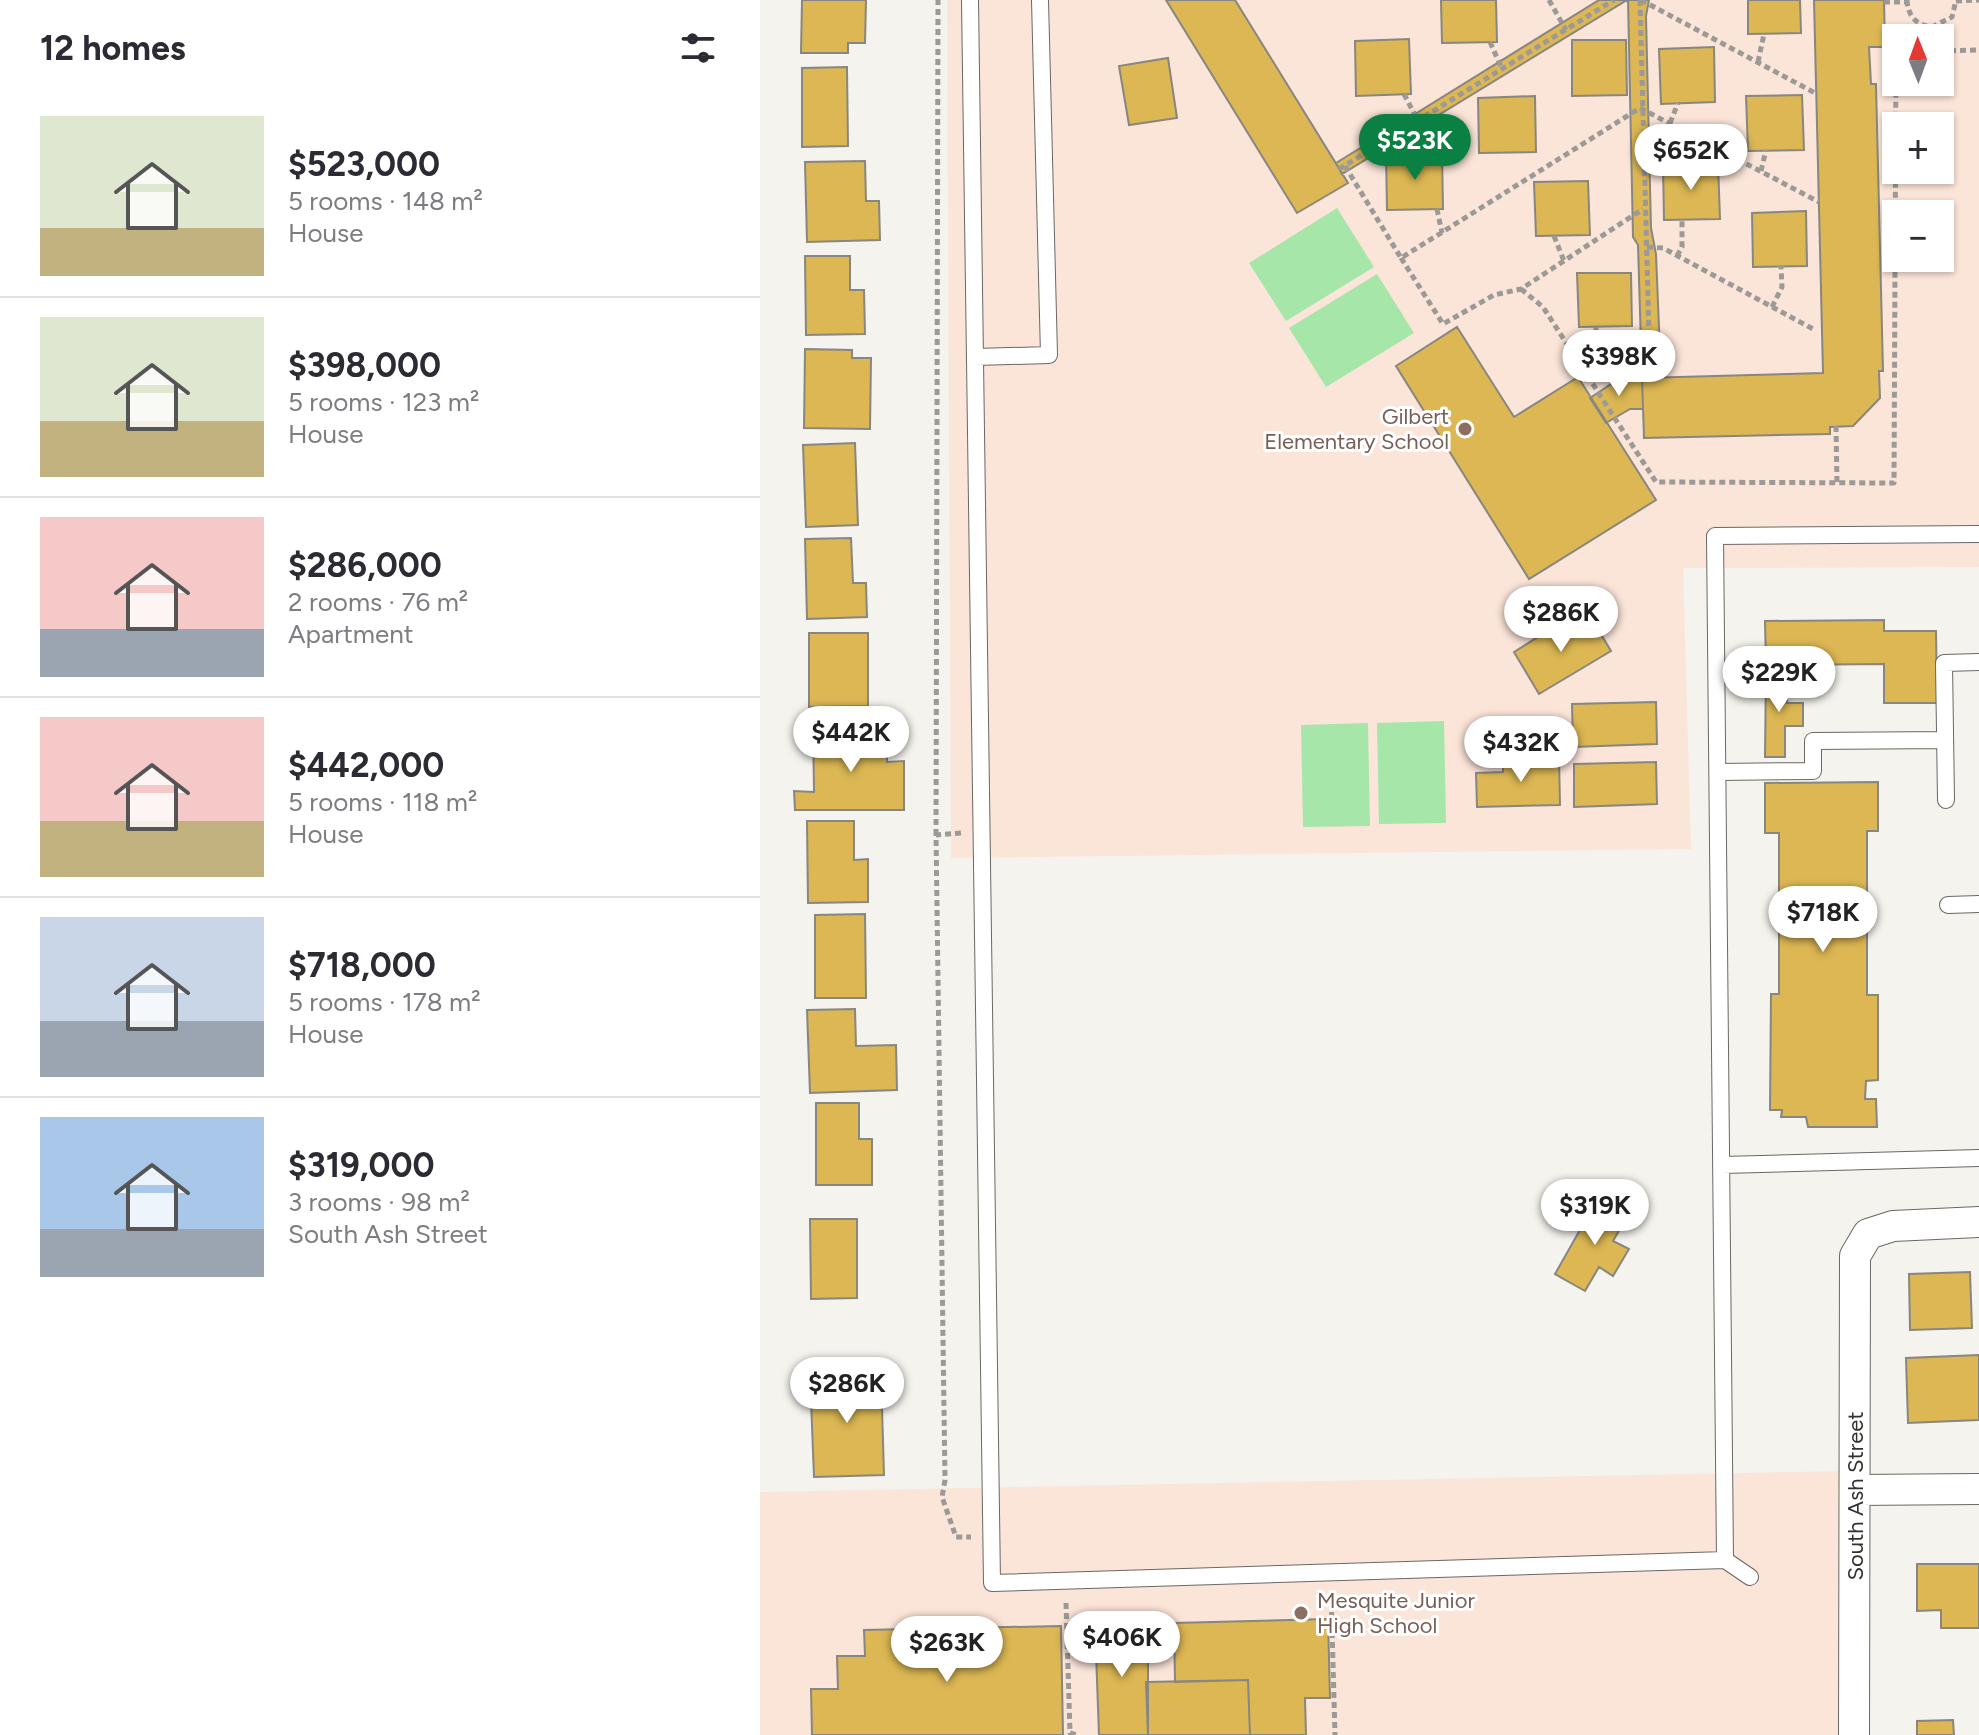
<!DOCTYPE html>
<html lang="en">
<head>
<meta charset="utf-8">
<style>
	body { margin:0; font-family:Figtree,sans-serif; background:#f7f7f7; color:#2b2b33; height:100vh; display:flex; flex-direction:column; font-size:30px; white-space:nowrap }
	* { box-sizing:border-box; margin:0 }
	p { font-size:26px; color:#7c7c81 }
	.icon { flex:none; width:44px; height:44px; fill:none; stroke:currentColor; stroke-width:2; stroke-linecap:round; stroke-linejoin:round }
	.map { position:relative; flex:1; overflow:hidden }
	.sheet { display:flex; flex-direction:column; background:#fff; width:760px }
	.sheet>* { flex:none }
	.needle { width:52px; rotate:359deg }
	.fabs { position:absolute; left:1122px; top:24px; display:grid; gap:16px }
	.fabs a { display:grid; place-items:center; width:72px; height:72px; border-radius:0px; background:#fff; box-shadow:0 2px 6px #0004; font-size:40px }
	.price { position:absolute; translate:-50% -68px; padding:0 18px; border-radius:28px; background:#fff; color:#222; font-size:26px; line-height:52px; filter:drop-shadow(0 2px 4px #0008) }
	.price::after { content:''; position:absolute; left:50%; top:48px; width:24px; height:18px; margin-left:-12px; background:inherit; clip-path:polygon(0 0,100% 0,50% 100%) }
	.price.selected { background:#0b8043; color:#fff }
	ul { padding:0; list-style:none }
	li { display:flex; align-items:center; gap:24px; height:200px; padding:0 40px }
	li+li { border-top:2px solid #e1e1e2 }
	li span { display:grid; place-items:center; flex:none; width:224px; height:160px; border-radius:0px; color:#555 }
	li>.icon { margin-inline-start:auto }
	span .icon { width:96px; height:96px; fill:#fffc; stroke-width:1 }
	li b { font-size:34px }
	h2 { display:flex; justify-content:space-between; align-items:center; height:96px; padding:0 40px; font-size:34px }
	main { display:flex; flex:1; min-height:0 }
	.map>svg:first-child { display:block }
</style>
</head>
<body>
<main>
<section class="sheet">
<h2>12 homes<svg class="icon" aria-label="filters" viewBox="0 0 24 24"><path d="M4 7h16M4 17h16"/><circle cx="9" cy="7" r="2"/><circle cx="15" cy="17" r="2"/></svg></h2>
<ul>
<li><span style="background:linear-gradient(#dfe7d0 70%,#c2b280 0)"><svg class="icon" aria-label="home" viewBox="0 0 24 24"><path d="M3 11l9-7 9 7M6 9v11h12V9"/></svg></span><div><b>$523,000</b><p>5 rooms · 148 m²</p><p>House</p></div></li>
<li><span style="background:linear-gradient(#dfe7d0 65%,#c2b280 0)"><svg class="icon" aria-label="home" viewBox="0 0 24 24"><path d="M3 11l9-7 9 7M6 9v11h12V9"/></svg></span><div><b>$398,000</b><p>5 rooms · 123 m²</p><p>House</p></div></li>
<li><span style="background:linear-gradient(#f6c9c9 70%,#9aa5b1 0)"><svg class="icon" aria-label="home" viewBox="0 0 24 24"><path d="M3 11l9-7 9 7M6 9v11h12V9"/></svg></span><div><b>$286,000</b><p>2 rooms · 76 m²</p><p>Apartment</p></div></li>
<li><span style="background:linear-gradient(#f6c9c9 65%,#c2b280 0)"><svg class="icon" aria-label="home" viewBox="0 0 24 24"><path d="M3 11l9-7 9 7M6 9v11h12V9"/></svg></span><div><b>$442,000</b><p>5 rooms · 118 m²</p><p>House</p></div></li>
<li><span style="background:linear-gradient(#c9d6e8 65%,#9aa5b1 0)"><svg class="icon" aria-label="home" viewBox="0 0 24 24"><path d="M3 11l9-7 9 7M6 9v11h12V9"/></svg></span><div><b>$718,000</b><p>5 rooms · 178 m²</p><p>House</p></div></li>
<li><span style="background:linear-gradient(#a9c7e8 70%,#9aa5b1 0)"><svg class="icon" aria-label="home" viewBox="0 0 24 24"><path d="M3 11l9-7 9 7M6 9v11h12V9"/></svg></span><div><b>$319,000</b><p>3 rooms · 98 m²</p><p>South Ash Street</p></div></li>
</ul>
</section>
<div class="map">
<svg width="1219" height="1735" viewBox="0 0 1219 1735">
	<rect width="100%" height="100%" fill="#f5f3ed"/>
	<path fill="#fbe4d8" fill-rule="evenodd" d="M187,0H1219V567L923,568L931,849L191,858ZM1136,38H1180V82H1136ZM1136,126H1180V170H1136ZM1136,214H1180V258H1136Z
		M1082,1471L1084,1735H0V1492Z"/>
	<path fill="#a6e6a9" d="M577,208L614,267L526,321L489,263Z
		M617,274L654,333L566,387L529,328Z
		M684,721L686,823L619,824L617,723Z
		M608,723L610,826L543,827L541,725Z"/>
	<path fill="#dcb753" stroke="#888680" stroke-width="2" d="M42,0H106L105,43H88V53H41Z
		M406,0H475L588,183L537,213Z
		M681,0H736L737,42L682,43Z
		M839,0H867L582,174L576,163Z
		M868,0H889L886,16L891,228L896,254L901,377L882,378L878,245L873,237Z
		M988,0H1040L1041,33L988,34Z
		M1054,0H1124L1125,47H1109L1111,84H1116L1123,371H1119L1120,398L1093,426L1070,427V434L884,438L882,378L1063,373Z
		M649,39L651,94L596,96L595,41Z
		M812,40H866L867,95L812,96Z
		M954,47L955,102L901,104L899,49Z
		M408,58L417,118L369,125L359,66Z
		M87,67L88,146L42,147V68Z
		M1042,95L1044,150L988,151L986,96Z
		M775,96L776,152L719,153L718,98Z
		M682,153L683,209L627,210L626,155Z
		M105,161L106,201H119L120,240L47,242L45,162Z
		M958,163L960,219L904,220L903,164Z
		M828,181L830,235L776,236L774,182Z
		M1046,211L1047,266L993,267L992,213Z
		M45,256H90V290H104L105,334L46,335Z
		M817,273H871L872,326L819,327Z
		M697,327L754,417L818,377L896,500L769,579L636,366Z
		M45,349L92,350V358H111L110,429L44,428Z
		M860,378H882L883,409H870L846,423L830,398Z
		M95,443L98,525L46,527L43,445Z
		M91,538L93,583H106L107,617L47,619L45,539Z
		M1124,620V631H1176L1177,703H1124V664L1006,665L1005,621Z
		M833,621L851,651L779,694L754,652L802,622L810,635Z
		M49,633H108V706L49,707Z
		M1006,671H1027V703H1043V726H1025V757H1005Z
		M896,702L897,744L813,747L812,704Z
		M53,723H95V747H127V762L144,761V810H35L34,791L54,792Z
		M799,757L800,805L717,807L716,773L743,772V758Z
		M896,762L897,804L814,807V764Z
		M1118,782V831H1107V995H1118V1080L1106,1081L1105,1099H1116L1117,1127H1048L1046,1117H1021L1022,1110H1010L1011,994H1019V833H1005V783Z
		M47,821H94V860L108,859V902L48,903Z
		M105,914L106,998H55V915Z
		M95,1009L96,1046L136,1045L137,1090L50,1093L47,1010Z
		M56,1103H99V1139H112V1185H56Z
		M838,1198L868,1215L853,1241L869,1249L853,1276L839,1267L825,1291L795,1274Z
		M50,1219H97V1298L51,1299Z
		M1210,1272L1212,1328L1150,1330L1149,1274Z
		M1219,1355V1420L1148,1423L1146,1358Z
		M121,1373L124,1475L54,1477L50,1375Z
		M1157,1564H1219V1628H1181V1610L1157,1611Z
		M568,1619L570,1698H545L546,1735H490L488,1680L415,1682L414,1623Z
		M335,1625H388V1735H339Z
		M301,1626L303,1735H52L51,1689H78L77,1656H105L104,1630Z
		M488,1680L490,1735H388L386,1682Z
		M1193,1720L1194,1735H1157V1721Z"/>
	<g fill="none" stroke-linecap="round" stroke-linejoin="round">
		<defs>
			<path id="lane" d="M210,0L232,1583L965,1560L990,1577
				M215,357L289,355L280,0
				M958,772L1053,771V741L1185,740
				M1186,800L1184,663L1219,662
				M1188,905L1219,904
				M962,1165L1219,1158
				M965,1560L955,536L1219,534"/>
			<path id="street" d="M1095,1490L1219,1489
				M1094,1735L1095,1256L1108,1234L1133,1226L1219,1222"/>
		</defs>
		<use href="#lane" stroke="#6a6863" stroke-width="18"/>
		<use href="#street" stroke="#6a6863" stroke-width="32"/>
		<path stroke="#9c9a96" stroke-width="5" stroke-dasharray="6 4" stroke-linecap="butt" d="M789,0L806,30
			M880,0L890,372
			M881,0L1057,94
			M1147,0C1148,16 1156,25 1172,27L1192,17L1196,0
			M1196,1L1219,0
			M1124,2H1147
			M1172,27L1173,38
			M730,42L742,69
			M1180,51L1219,50
			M998,62L1004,34
			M644,94L658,121
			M910,123L918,103
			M585,166L641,258L880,108L1059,202
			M579,169L854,0
			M1001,171L1006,150
			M677,209L682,233
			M794,236L804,261
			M887,247L903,248L1055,330
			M917,256L922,247V220
			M641,258L683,324L734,295L761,289L883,209
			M761,289L783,307L896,482L1134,483L1136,53
			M1012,307L1022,287L1021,266
			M822,367L836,347V327
			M1076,426L1077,483
			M201,833L176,835L185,1480L182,1497L196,1537H211
			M176,835L178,0
			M571,1592L575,1735
			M306,1603L310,1733L317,1735"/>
		<use href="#lane" stroke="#fff" stroke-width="16"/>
		<use href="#street" stroke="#fff" stroke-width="30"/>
	</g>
	<g fill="#8d6e63" stroke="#fff" stroke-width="3">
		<circle cx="705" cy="429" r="8"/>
		<circle cx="541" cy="1613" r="8"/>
	</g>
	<g text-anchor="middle" stroke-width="6" stroke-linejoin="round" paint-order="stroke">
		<g font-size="22" fill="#785e54" stroke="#fff" text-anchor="end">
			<text x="689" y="424">Gilbert<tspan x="689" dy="25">Elementary School</tspan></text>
			<text x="557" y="1608" text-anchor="start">Mesquite Junior<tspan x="557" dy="25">High School</tspan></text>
		</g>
		<g font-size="22" fill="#32312f" stroke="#fff">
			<text transform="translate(1095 1496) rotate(-90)" y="8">South Ash Street</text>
		</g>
	</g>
</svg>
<div class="fabs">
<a><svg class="needle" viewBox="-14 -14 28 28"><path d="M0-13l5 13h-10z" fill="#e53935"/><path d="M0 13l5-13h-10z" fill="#7c7c81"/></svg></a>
<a>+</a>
<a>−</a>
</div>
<b class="price selected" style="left:655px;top:182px">$523K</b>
<b class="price" style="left:931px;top:192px">$652K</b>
<b class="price" style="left:859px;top:398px">$398K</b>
<b class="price" style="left:801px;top:654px">$286K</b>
<b class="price" style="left:1019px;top:714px">$229K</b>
<b class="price" style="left:91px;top:774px">$442K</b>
<b class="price" style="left:761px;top:784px">$432K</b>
<b class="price" style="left:1063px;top:954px">$718K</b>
<b class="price" style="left:835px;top:1247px">$319K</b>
<b class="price" style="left:87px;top:1425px">$286K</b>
<b class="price" style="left:362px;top:1679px">$406K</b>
<b class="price" style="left:187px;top:1684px">$263K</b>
</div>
</main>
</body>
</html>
